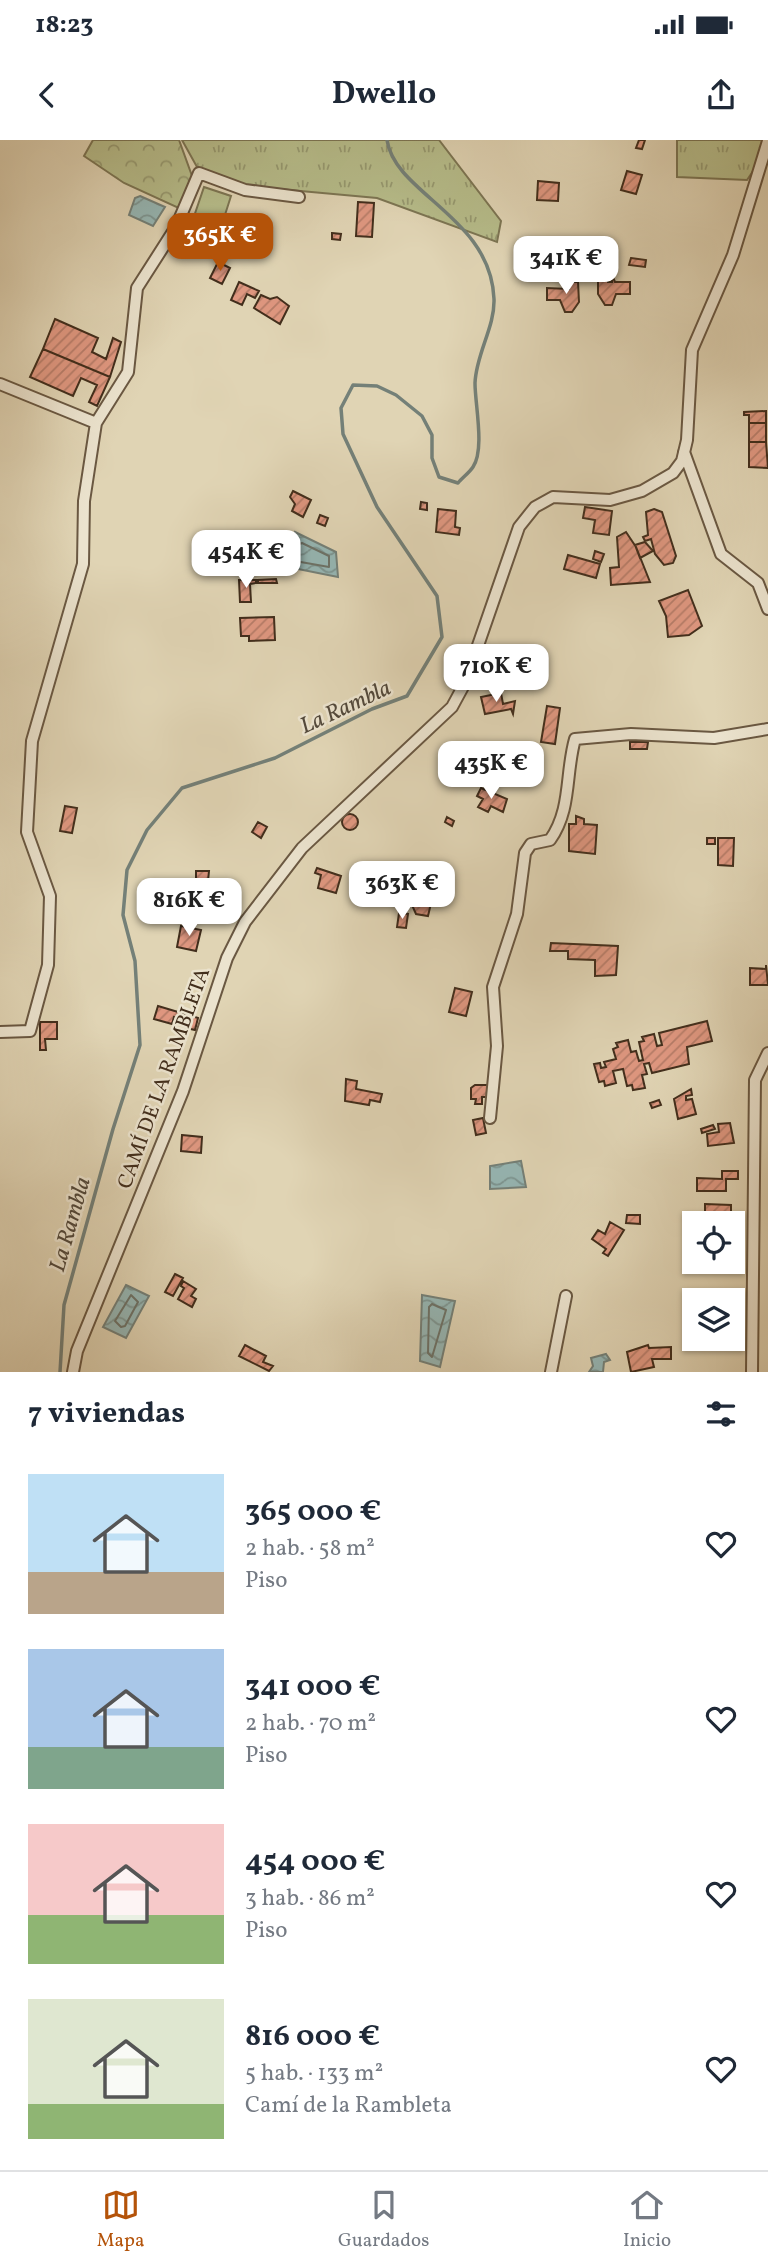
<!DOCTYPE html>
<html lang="es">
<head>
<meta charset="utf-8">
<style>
	body { margin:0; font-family:Vollkorn,serif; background:#f2f2f3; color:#1f2937; height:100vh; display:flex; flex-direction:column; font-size:26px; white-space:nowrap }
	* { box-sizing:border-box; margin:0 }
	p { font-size:23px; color:#747a83 }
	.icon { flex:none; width:38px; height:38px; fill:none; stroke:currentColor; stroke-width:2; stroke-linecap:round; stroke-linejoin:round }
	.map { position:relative; height:1232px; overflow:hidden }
	.sheet { display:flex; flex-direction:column; background:#fff; flex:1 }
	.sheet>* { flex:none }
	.fabs { position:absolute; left:682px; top:1071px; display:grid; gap:14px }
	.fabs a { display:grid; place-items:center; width:63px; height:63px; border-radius:0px; background:#fff; box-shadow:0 2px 5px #0004; font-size:35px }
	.price { position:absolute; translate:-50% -60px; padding:0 16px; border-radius:14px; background:#fff; color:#222; font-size:23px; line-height:46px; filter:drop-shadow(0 2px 4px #0008) }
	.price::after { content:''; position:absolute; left:50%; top:42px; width:21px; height:16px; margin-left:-10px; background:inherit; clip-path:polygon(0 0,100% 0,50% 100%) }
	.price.active { background:#b45309; color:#fff }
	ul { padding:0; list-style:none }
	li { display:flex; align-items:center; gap:21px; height:175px; padding:0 28px }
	li span { display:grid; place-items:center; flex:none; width:196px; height:140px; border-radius:0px; color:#555 }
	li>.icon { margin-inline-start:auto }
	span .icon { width:84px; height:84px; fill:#fffc; stroke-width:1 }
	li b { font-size:30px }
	h2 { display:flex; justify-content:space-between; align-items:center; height:84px; padding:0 28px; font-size:30px }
	.status { display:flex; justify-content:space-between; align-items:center; height:49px; padding:0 35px; background:#fff; direction:ltr }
	.status svg { height:19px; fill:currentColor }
	header { display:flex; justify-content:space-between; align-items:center; height:91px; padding:0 28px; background:#fff; font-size:32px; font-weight:700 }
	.tabs { display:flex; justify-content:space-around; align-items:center; height:98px; border-top:2px solid #e0e1e3; background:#fff; font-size:19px; color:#747a83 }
	.tabs a { display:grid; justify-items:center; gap:4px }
	.tabs .active { color:#b45309 }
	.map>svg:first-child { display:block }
</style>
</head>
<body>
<div class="status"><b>18:23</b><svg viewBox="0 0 49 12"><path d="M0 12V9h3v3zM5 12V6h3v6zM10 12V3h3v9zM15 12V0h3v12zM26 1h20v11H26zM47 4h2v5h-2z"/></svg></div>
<header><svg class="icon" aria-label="back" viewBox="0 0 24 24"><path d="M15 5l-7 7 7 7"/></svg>Dwello<svg class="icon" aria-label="share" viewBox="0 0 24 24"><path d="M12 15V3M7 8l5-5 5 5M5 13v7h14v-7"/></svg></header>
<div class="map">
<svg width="768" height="1232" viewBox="0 0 768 1232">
	<defs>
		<pattern id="grass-tufts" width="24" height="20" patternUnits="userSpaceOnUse" patternTransform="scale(1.75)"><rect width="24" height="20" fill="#b6bc8a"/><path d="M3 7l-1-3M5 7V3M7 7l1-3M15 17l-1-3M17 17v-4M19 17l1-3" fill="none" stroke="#969970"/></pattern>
		<pattern id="park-crowns" width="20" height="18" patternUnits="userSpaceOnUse" patternTransform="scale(1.75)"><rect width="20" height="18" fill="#b6bc8a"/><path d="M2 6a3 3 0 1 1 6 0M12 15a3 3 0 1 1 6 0" fill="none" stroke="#969970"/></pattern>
		<pattern id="water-waves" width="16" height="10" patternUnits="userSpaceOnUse" patternTransform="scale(1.75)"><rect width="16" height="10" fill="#96b7b5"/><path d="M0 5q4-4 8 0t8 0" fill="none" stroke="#7c9592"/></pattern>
		<pattern id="building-hatch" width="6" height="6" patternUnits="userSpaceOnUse" patternTransform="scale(1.75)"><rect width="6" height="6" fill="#df9780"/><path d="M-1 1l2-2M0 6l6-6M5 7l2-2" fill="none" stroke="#b67c68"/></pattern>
	</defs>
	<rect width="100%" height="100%" fill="#e0d4b4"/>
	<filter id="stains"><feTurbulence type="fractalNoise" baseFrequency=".00286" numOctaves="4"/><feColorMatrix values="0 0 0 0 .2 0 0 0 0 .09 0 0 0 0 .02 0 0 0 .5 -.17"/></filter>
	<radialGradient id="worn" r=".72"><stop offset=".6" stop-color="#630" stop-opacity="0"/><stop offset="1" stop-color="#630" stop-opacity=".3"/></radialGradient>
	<path fill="url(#grass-tufts)" stroke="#7c7553" stroke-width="2" d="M182,0H439L501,81L497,102L377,58L247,46L197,27Z
		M677,0H768V9L747,40L677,37Z"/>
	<path fill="url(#park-crowns)" stroke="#7c7553" stroke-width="2" d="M93,0H179L196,47L183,70L124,43L84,16Z"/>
	<path fill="#b6bc8a" stroke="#7c7553" stroke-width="2" d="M204,47L231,56L216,103L188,94Z
		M519,100H534L533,130H519Z"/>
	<path fill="url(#water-waves)" stroke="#748078" stroke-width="2" d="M140,56L165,67L153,86L129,75L135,58Z
		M295,392L336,412L338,437L283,426Z
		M521,1021L526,1047L490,1049V1026Z
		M126,1145L149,1156L126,1198L103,1187Z
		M422,1155L455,1161L440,1227L420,1221Z
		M606,1214L610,1220L604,1222L603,1232H589L593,1226L591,1218Z"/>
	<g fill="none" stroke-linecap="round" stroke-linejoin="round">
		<path stroke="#6c7268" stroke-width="2" d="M302,403L329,416V427L295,421L298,405Z
			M131,1155L138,1162L125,1186L121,1187L115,1181Z
			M432,1164L446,1170L432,1217L428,1213L429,1167Z"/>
		<path stroke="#748078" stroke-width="3.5" d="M60,1232L64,1165L113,989L140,905L135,821L123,775L127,730L147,690L182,648L275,618L372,569L407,556L442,497L437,456L377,367L343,294L341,268L353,245L377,246L396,255L422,276L432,295V318L439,337L458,343C462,338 469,333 473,327C485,309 475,265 475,243C476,214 495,187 494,159C491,77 395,54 387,0"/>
	</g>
	<path fill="url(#building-hatch)" stroke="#422e1c" stroke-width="2" d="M639,0H645L642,9L636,8Z
		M627,31L642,35L636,54L621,50Z
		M538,41L559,43L558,61L537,60Z
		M358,62L374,63L372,97L356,96Z
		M332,93L341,94L340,100L332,99Z
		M631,118L646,120L645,127L629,125Z
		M218,122L230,128L222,144L210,138Z
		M612,135L615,142H630V154H616L612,165H605L598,154V137H608V142H612Z
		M239,142L259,151L255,158L247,154L242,165L231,160Z
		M569,142H578L579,162L572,172H565L560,160H547V148L569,149Z
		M261,155L270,159L277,157L289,166L280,184L254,168Z
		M55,179L98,198L92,212L106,219L113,198L121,202L110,237L43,209Z
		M43,209L110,237L97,266L89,262L97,245L81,238L73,256L30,237Z
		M766,271V283H749V275H744V272Z
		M749,283H766V302H749Z
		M749,302H766L768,328L749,327Z
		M293,351L311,360L303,377L292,371L295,364L290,357Z
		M421,362L427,363V370L420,369Z
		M585,367L612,371L609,395L593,393L595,380L583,378Z
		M438,369L456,371L455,387L460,388L459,395L436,392Z
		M654,369L662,372L676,416L673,423L664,425L655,414L651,399L645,401L643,397L648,395L646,372Z
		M320,375L328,378L325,386L317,383Z
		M626,392L636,407L650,442L611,445L610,428L619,427L617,397Z
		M645,402L653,411L640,418L635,405Z
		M595,411L604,414L601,422L593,419Z
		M568,415L600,424L596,438L564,429Z
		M276,439L277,443H258V440Z
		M239,440H256V443L250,444L251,462H240Z
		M688,450L702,486L689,495L668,497L666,476L659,461Z
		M274,477L275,500L249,501V496H241L240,478Z
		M501,553L503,564L515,561L513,574L511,569L485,574L481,557Z
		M547,566L560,568L555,604L541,602Z
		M630,602H648L647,609H630Z
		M475,606V614L465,615L464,607Z
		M514,623L524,625L523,631L513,630Z
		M481,648L507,659L503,672L491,666L488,672L478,667L483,659L477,656Z
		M65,666L77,668L72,693L60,691Z
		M342 682a8 8 0 1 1 16 0a8 8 0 1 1-16 0Z
		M576,676L584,679V684L597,685L595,714L569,711V684H576Z
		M447,677L454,681L452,686L445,682Z
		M258,682L267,687L261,698L252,692Z
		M707,698H715V704H707Z
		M718,698H734L733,726L718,725Z
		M317,728L341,736L336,753L318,748L321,735L315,733Z
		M196,731H209L208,741L196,740Z
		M408,755L432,759L428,776L416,774L412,765L406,763Z
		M399,773L408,774L406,788L397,787Z
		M181,786L201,790L196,811L177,807Z
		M551,803L618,806L616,835L595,836V820L568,819V811H550Z
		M766,825L768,845H750V828L766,829Z
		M455,848L472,852L466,876L449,872Z
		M158,866L198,878L195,890L186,888L187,881L174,877L172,884L154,879Z
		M707,881L712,901L687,907L689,924L652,933L649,923L644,924L647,934L642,935L645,948L633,950L632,945L627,946L623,929L613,931L616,943L605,946L604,941L599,942L594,924L600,923L601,928L606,927L604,922L616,919L613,909L618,907L616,903L628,900L631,912L636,911L639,921L643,920L639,902L644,901L642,897L654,894L657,906L662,905L659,893Z
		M40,882H57V899H45L46,910H40Z
		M346,939L357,941L356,949L382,954L380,962L370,960L369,965L345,961Z
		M475,945H489L488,957H482V964H475L476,959H471V948Z
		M691,949L692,955L686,956V960L692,959L696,974L678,979L674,959Z
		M659,960L661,965L652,968L650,963Z
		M483,978L486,993L476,995L473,980Z
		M730,983L734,1003L708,1006L707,994L719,992L718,984Z
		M713,985L715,989L702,993L701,989Z
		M182,995L202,997L201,1013L181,1011Z
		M722,1031H738V1039H726V1051H697V1038L722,1039Z
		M705,1064L731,1065V1074H720V1082H714V1074H705Z
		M627,1075H640V1084L626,1083Z
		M610,1082L624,1090L608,1116L603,1113L606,1109L592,1099L598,1090L605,1094Z
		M175,1134L183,1138L173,1156L165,1152Z
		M183,1141L196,1149L191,1156L196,1159L192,1167L178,1159L184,1148L181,1146Z
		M245,1205L266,1216L263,1222L273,1226L269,1231L239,1216Z
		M648,1205L649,1208L671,1207V1219H652L654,1227L631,1232L627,1212Z"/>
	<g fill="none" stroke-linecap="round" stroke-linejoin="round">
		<defs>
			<path id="street" d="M0,244L96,283L128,232L137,148L176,87L199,33L245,50L299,57
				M684,312L721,414L758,443L768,469
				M0,892L30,891L48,825L50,756L27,692L32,601L83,424L84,361L96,283
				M490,978L497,906L493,847L517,774L525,713L531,704L550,700C572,669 565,634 575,599L631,594L714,598L768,589
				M73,1232L77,1211L183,951L227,818L245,782L302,708L452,567L465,543L519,387L535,367L553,357L610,360L642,351L673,333L682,321L687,300L692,210L733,115L768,1
				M551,1232L566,1156
				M752,1232L755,940L768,913"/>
		</defs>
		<use href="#street" stroke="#6a5842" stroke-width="14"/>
		<use href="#street" stroke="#ebe3ce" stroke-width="10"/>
	</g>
	<g text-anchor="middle" stroke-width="5" stroke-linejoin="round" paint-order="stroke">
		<g font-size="21" fill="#422e1c" stroke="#ebe3ce">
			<text transform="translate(163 938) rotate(-70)" y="7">CAMÍ DE LA RAMBLETA</text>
		</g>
		<g font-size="23" font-style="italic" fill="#53493b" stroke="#ebe3ce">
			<text transform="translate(345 566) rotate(-25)" y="8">La Rambla</text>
			<text transform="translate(69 1084) rotate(-74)" y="8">La Rambla</text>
		</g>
	</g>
	<rect width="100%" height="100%" filter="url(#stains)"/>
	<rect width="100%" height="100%" fill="url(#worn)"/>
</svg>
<div class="fabs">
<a><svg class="icon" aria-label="locate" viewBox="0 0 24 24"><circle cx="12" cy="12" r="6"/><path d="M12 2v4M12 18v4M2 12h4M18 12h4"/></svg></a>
<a><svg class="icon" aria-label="layers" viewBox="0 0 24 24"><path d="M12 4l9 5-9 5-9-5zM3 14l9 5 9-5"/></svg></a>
</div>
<b class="price active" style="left:220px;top:133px">365K €</b>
<b class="price" style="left:566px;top:156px">341K €</b>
<b class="price" style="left:246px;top:450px">454K €</b>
<b class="price" style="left:496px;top:564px">710K €</b>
<b class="price" style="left:491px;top:661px">435K €</b>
<b class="price" style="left:402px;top:781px">363K €</b>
<b class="price" style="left:189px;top:798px">816K €</b>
</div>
<section class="sheet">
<h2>7 viviendas<svg class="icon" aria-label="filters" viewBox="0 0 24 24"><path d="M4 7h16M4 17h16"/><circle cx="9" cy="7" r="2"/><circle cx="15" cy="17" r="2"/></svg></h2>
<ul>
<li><span style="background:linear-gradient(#bfe0f5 70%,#b9a48a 0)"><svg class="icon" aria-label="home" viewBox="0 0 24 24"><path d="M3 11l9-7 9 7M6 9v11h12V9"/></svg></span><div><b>365 000 €</b><p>2 hab. · 58 m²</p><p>Piso</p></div><svg class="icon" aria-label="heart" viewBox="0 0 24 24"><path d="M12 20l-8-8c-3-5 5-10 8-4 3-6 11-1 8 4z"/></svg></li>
<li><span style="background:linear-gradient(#a9c7e8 70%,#7fa58c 0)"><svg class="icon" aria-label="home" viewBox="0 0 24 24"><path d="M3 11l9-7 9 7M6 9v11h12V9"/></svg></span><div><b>341 000 €</b><p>2 hab. · 70 m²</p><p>Piso</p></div><svg class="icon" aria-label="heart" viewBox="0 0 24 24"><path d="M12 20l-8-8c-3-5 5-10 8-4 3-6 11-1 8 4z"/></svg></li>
<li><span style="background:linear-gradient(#f6c9c9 65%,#8fb573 0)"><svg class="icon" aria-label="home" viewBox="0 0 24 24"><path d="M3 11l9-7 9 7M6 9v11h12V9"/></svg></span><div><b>454 000 €</b><p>3 hab. · 86 m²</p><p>Piso</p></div><svg class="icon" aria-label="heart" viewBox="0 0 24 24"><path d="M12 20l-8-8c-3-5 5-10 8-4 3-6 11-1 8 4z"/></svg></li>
<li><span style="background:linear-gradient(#dfe7d0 75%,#8fb573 0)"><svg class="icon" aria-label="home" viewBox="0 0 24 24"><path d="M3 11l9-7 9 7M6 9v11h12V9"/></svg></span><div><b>816 000 €</b><p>5 hab. · 133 m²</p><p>Camí de la Rambleta</p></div><svg class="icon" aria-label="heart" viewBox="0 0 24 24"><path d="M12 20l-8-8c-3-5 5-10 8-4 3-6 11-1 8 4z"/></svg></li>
</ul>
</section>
<nav class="tabs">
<a class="active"><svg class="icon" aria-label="map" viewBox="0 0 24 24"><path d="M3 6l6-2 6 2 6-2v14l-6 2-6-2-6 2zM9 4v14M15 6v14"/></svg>Mapa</a>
<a><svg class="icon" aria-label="saved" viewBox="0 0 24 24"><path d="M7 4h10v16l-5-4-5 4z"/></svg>Guardados</a>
<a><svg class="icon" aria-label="home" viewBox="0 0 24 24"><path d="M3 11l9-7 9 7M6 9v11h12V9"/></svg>Inicio</a>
</nav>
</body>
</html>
